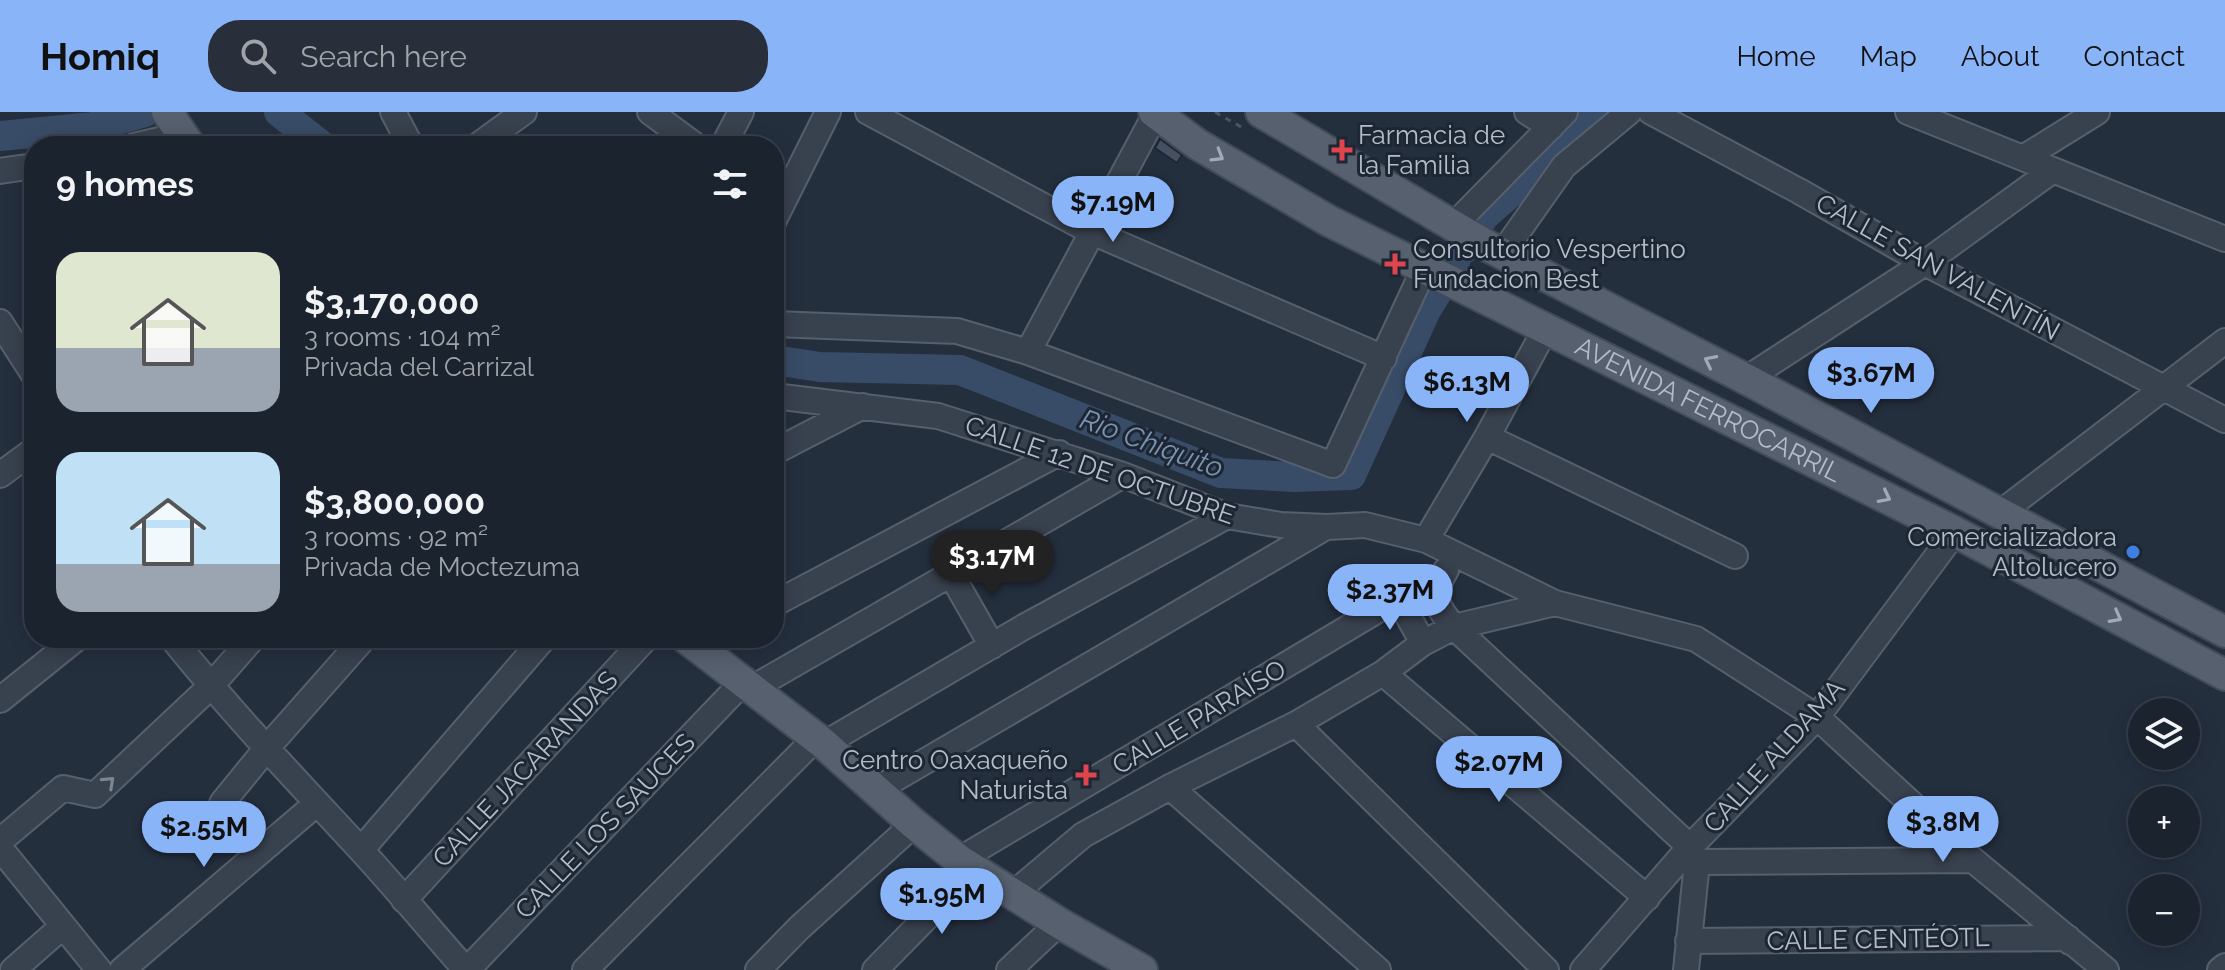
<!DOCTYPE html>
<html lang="en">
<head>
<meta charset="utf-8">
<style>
	body { margin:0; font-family:Raleway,sans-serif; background:#282f3a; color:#f1f3f6; height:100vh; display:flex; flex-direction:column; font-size:30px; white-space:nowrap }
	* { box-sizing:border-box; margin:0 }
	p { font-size:26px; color:#a0a4aa }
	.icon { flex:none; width:44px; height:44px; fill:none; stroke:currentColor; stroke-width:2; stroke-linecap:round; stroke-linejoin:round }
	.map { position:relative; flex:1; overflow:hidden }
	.sheet { position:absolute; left:24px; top:24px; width:760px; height:512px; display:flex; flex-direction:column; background:#1b232e; border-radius:32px; box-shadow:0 4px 20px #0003,0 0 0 2px #39404a }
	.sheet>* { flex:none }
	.tools { position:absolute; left:2128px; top:586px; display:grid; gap:16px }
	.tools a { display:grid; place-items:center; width:72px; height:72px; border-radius:50%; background:#1b232e; box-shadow:0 4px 20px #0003,0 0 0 2px #39404a; font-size:40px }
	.price { position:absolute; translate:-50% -68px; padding:0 18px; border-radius:28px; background:#8ab4f8; color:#111; font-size:26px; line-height:52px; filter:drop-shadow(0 2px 4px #0008) }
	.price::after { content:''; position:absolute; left:50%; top:48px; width:24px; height:18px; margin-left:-12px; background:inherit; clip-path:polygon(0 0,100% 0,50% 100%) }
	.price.active { background:#222; color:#fff }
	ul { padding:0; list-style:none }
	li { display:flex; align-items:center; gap:24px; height:200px; padding:0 32px }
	li span { display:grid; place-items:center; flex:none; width:224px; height:160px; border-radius:24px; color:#555 }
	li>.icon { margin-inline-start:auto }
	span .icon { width:96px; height:96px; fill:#fffc; stroke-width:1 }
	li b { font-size:34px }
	h2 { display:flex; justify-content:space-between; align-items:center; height:96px; padding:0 32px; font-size:34px }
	header { display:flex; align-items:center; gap:48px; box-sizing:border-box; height:112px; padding:0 40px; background:#8ab4f8; color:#111 }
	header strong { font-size:38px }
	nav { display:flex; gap:44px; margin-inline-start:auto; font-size:28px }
	.search { width:560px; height:72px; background:#282f3a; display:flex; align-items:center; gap:20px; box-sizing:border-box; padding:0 28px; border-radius:32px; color:#a0a4aa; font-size:30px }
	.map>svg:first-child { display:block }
</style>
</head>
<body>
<header>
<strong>Homiq</strong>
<div class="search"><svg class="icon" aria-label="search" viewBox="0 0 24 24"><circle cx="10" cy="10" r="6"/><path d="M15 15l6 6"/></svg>Search here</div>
<nav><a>Home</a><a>Map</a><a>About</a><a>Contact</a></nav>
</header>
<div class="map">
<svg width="2225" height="858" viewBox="0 0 2225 858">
	<rect width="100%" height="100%" fill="#242f3e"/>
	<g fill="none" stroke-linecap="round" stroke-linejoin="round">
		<path stroke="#394c67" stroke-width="30" d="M279,0L322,34
			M0,24L93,15L145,0
			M1464,137L1484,104L1602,0
			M774,248L820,255L960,258L1221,361L1294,365L1351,363L1426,198L1455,151"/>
	</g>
	<path fill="#455162" stroke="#1f2835" stroke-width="2" d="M1160,27L1182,43L1177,51L1155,36Z"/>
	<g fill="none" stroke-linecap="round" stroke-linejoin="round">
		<defs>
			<path id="minor" d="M393,0L411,34
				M650,0L696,34
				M868,0L1092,120L1384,246
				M1527,0L1551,15
				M1651,0L1799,79L1925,151L2225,308
				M1908,0L2225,127
				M134,34L181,23
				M477,34L524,0
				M723,34L741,0
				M2023,46L2097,0
				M0,59L34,54
				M774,108L828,0
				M1452,115L1565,0
				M1502,142L1564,54L1629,0
				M0,210L34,263
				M774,212L957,219L1028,240L1333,353L1424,157
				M1028,240L1156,1
				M1746,267L1925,151L2053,58
				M774,284L938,304L1123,363L1227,404L1281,413L1327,415L1365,413L1426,428L1555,491
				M1487,325L1735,444
				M774,340L863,294
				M0,363L34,338
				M2000,401L2225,229
				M1426,428L1487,325L1546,216
				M1446,458C1430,484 1436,494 1454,515L1690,735L1697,750L1686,858
				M951,462L992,534
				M1398,486L1423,531
				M774,492L1059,341
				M172,526C231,600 296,668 360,737C397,777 430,818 466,858
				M1383,561L1647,786
				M751,577L1123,363
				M0,588L77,526
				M1296,612L1546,858
				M824,632L1022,516L1227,404
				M1170,675L1378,858
				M876,678L1326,415
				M222,691L266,637L364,526
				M0,729L63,676L95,683L210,575L253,526
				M0,736L99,858
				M361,738L544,526
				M959,748L1398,486L1441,464
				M1697,750L1973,748
				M1013,782L1083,723L1170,675L1296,612L1383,561L1423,531L1454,515L1555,491L1696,527L1817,605L1973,748L2106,858
				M404,788L646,526
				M1688,829L2068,826L2070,830
				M13,858L63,814
				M122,858L316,692
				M467,858L743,570
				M585,858L815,627
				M758,858L799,816L914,712
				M875,858L974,757
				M1009,858L1059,811
				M1583,858L1690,735L1817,605L1955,420
				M2220,858L2225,854"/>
			<g id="major">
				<path d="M167,0L190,34"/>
				<path id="s1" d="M1154,0L1197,32L1329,109L1955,420L2225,563"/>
				<path d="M1261,0L1491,136L1746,267L2225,520"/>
				<path d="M686,526L824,632L914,712L959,748L1059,811L1142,858"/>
			</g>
		</defs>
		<use href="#minor" stroke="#565f6c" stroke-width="28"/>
		<use href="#major" stroke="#414a57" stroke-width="34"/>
		<path stroke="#44595c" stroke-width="3" stroke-dasharray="6 6" stroke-linecap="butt" d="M1215,0L1243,16"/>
		<use href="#minor" stroke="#38414e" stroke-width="24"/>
		<use href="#major" stroke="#56606e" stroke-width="30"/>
	</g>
	<defs><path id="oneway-chevron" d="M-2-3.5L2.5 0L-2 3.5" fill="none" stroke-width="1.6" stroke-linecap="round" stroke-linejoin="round" transform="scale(2)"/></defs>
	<g stroke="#a1aab7">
		<use href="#oneway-chevron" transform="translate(1218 44) rotate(31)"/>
		<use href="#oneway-chevron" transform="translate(1710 249) rotate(-153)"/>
		<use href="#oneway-chevron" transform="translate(1885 385) rotate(27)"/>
		<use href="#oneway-chevron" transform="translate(2116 505) rotate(28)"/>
	</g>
	<use stroke="#7c8592" href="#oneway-chevron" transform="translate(109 670) rotate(-43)"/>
	<g fill="#e0444e" stroke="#1d2633" stroke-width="3">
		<path d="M1338 26h8v8h8v8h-8v8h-8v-8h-8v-8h8z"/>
		<path d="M1391 140h8v8h8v8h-8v8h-8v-8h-8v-8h8z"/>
		<path d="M1082 651h8v8h8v8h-8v8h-8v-8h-8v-8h8z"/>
	</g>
	<circle fill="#3f7fe0" stroke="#1d2633" stroke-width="3" cx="2133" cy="440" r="8"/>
	<g text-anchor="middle" stroke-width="6" stroke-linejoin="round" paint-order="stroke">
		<g font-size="26" fill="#b4bcc9" stroke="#1d2633" text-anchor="start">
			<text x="1358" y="32">Farmacia de<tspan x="1358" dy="30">la Familia</tspan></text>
			<text x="1413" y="146">Consultorio Vespertino<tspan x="1413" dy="30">Fundacion Best</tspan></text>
			<text x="2117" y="434" text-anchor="end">Comercializadora<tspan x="2117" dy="30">Altolucero</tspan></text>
			<text x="1068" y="657" text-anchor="end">Centro Oaxaqueño<tspan x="1068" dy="30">Naturista</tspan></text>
		</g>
		<g font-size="26" fill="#b4bcc9" stroke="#1d2633">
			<text transform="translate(1938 155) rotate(29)" y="9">CALLE SAN VALENTÍN</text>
			<text dy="9" stroke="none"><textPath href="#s1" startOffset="630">AVENIDA FERROCARRIL</textPath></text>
			<text transform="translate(1100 358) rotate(19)" y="9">CALLE 12 DE OCTUBRE</text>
			<text transform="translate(1199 605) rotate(-31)" y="9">CALLE PARAÍSO</text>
			<text transform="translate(1774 644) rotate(-48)" y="9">CALLE ALDAMA</text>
			<text transform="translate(525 657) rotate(-47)" y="9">CALLE JACARANDAS</text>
			<text transform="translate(605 714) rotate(-46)" y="9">CALLE LOS SAUCES</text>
			<text transform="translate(1878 827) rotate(-1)" y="9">CALLE CENTÉOTL</text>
		</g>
		<g font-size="28" font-style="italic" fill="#7c92b1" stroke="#1d2633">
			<text transform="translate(1152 331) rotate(20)" y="10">Rio Chiquito</text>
		</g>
	</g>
</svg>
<div class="tools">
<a><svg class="icon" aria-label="layers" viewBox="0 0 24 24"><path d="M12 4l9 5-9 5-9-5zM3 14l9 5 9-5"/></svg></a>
<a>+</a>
<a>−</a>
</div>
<b class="price" style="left:1113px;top:132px">$7.19M</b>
<b class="price" style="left:1871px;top:303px">$3.67M</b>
<b class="price" style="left:1467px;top:312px">$6.13M</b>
<b class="price active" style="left:992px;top:486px">$3.17M</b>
<b class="price" style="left:1390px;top:520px">$2.37M</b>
<b class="price" style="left:1499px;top:692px">$2.07M</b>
<b class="price" style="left:1943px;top:752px">$3.8M</b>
<b class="price" style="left:204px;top:757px">$2.55M</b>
<b class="price" style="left:942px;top:824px">$1.95M</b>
<section class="sheet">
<h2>9 homes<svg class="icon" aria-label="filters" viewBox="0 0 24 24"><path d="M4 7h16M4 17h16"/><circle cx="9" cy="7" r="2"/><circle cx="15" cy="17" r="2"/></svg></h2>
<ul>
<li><span style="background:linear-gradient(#dfe7d0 60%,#9aa5b1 0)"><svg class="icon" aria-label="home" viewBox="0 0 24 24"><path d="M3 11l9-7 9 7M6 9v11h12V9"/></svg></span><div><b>$3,170,000</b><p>3 rooms · 104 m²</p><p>Privada del Carrizal</p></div></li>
<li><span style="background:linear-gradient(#bfe0f5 70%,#9aa5b1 0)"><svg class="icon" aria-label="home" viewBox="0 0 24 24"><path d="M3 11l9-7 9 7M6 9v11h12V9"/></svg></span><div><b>$3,800,000</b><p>3 rooms · 92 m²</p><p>Privada de Moctezuma</p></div></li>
</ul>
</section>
</div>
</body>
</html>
